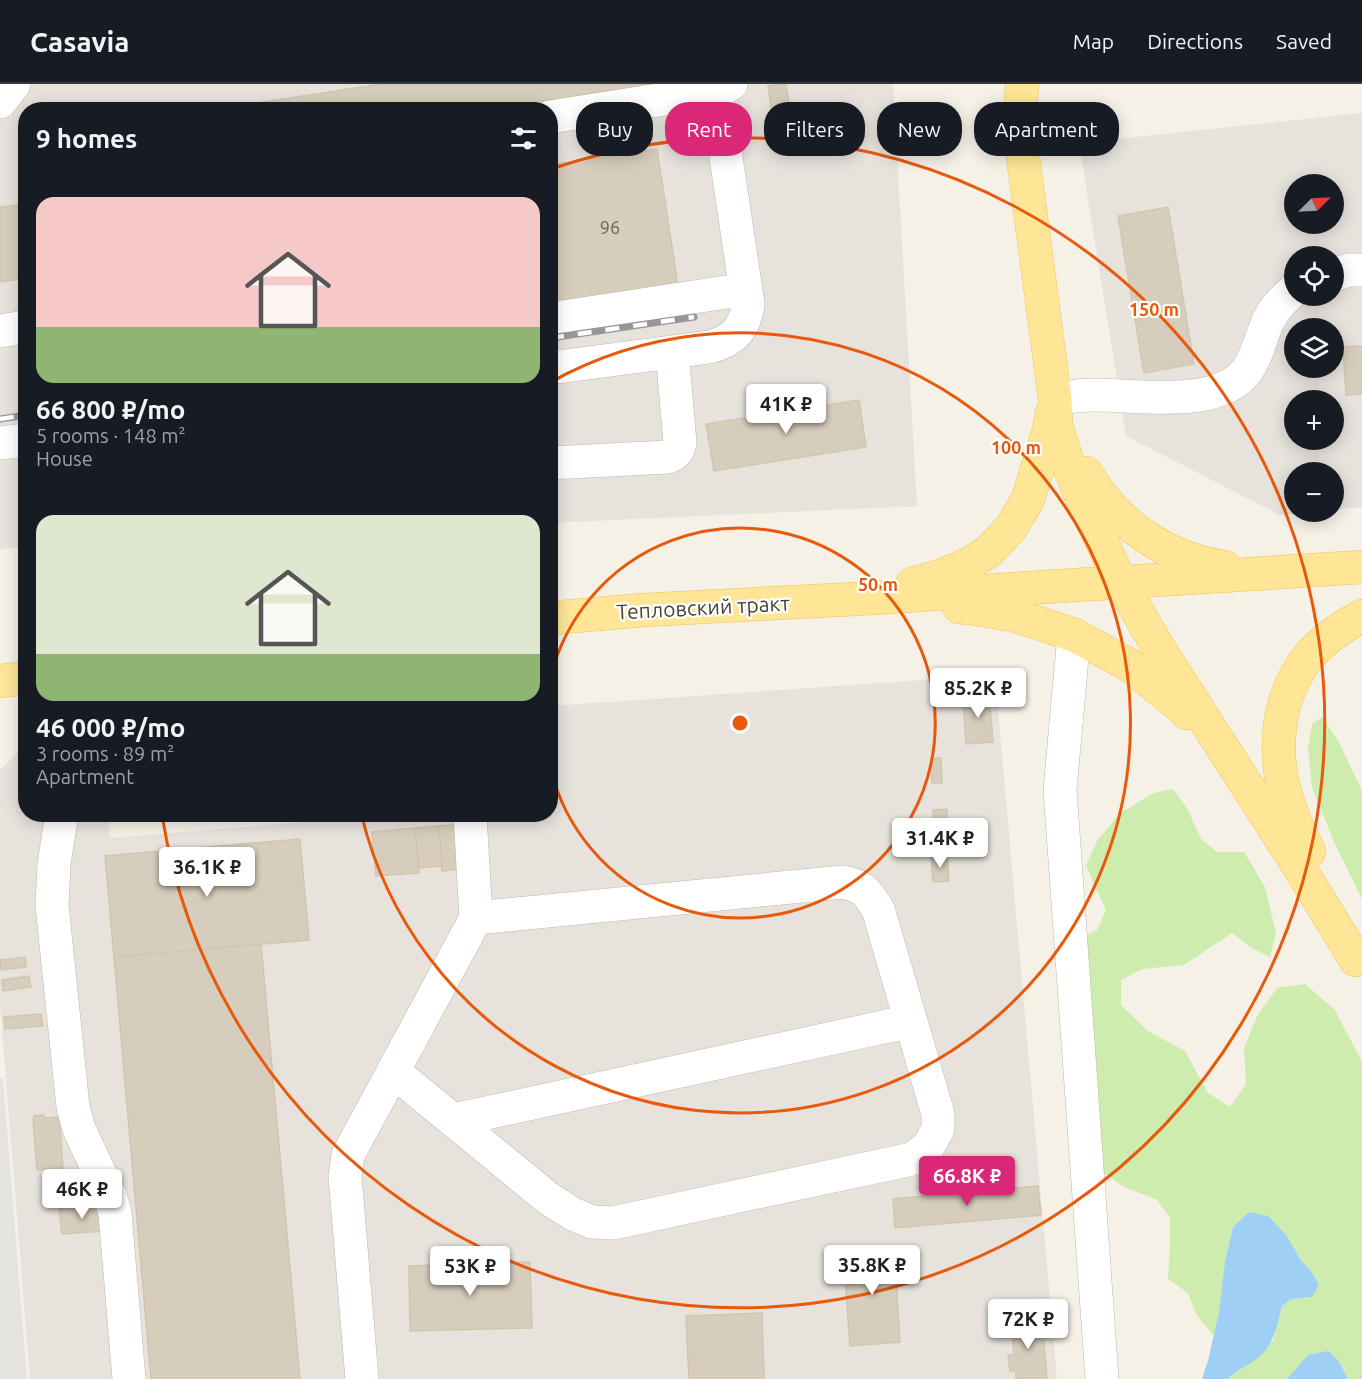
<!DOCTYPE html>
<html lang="en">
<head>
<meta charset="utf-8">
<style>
	body { margin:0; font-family:Ubuntu,sans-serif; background:#20242c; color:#f1f3f6; height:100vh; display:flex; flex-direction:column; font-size:22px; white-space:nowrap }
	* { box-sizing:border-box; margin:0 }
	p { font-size:20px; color:#9ea1a6 }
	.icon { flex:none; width:33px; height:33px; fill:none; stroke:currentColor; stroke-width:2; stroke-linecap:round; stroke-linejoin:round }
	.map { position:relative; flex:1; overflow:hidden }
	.drawer { position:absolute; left:18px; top:18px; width:540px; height:720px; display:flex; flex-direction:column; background:#171b24; border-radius:24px; box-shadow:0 3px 15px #0003 }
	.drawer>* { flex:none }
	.guide { position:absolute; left:576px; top:18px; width:570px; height:54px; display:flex; gap:12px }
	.needle { width:39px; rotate:66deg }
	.fabs { position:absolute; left:1284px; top:90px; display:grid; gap:12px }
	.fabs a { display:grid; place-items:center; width:60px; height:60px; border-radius:50%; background:#171b24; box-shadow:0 3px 15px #0003; font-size:30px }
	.price { position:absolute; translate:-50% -51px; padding:0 14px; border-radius:6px; background:#fff; color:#222; font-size:20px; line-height:39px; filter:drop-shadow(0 2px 3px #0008) }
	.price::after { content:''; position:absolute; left:50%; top:36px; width:18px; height:14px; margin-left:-9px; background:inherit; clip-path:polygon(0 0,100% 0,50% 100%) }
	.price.on { background:#db2777; color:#fff }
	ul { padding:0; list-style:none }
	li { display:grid; align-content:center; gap:12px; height:318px; padding:0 18px }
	li span { display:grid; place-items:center; height:186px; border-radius:18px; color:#555 }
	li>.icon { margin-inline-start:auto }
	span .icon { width:108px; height:108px; fill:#fffc; stroke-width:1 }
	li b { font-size:26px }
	h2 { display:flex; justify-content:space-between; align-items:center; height:72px; padding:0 18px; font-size:26px }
	.tag { padding:0 21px; border-radius:24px; background:#171b24; box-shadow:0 3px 15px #0003; font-size:21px; line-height:54px }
	.tag.on { background:#db2777; color:#fff }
	header { display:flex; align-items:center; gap:36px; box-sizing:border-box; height:84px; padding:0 30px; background:#171b24; border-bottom:2px solid #363941 }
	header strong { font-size:28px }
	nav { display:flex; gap:33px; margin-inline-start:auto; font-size:21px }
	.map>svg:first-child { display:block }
</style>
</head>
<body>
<header>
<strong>Casavia</strong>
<nav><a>Map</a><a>Directions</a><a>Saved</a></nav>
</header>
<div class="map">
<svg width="1362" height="1295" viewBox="0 0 1362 1295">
	<rect width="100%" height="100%" fill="#f5f1e7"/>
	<path fill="#e7e2dc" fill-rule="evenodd" d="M0,0H893L917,422L551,439L550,26H26L25,463L0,465Z
		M1362,29V423L1334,426V388H1294V428H1319L1280,431L1126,352L1079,59ZM1294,100H1334V140H1294ZM1294,172H1334V212H1294ZM1294,244H1334V284H1294ZM1294,316H1334V356H1294Z
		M995,591L1057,1295H30L0,921V686L25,661L26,730L107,731L110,754L391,731L550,730L551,622Z"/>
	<path fill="#cdecad" d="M1322,633L1339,658L1362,707V815L1334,758L1312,703L1308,663L1312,640Z
		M1173,705L1187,724L1201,755L1217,768H1244L1265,803L1276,849L1270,873L1252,864L1232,849L1184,881L1142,885L1121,896V921L1148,947L1185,967L1208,1009L1230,1023L1246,1000L1244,964L1258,930L1277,904L1305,900L1335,926L1362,978V1295H1348L1339,1277L1292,1291L1287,1295H1228L1273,1257L1282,1222L1292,1215L1312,1213L1311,1187L1300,1175L1287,1152L1268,1133L1249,1128L1233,1143L1225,1177L1219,1228L1214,1252L1196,1230L1188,1209L1168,1195L1170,1162V1134L1157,1116L1124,1103L1098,1085L1078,856L1097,846L1106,826L1086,782L1097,757L1120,729L1154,709Z"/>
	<path fill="#e5e3df" d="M0,994H3L27,1295H0Z"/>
	<path fill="#a0cff5" d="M1249,1128L1268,1132L1287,1152L1300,1175L1311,1187L1319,1201L1312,1213L1292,1215L1282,1222C1277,1241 1275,1259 1259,1273C1250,1281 1237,1285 1228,1295H1202L1208,1277L1219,1228L1225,1177L1233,1143Z
		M1328,1267L1339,1277L1348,1295H1287L1308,1271Z"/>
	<path fill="#d7cdbc" stroke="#d2c6ae" stroke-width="1.5" d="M381,0H653L484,26H212Z
		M786,0L790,28L772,30L768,2Z
		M657,65L679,208L550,227V81Z
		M26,120V194L0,198V123Z
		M1168,123L1194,280L1144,289L1118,132Z
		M1362,262V310L1346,311L1343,263Z
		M859,316L866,363L714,387L706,340L757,332L755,324L770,322L771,330Z
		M989,609L993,658L966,660L963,611Z
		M931,674H941L942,699H932Z
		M947,725L948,743H933V726Z
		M481,739L485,783L442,787L439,742Z
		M439,742L442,782L419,784L415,744Z
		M415,744L419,789L376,792L372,748Z
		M300,755L309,856L114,873L105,772Z
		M947,772L949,797L933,798L931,773Z
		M261,860L300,1295H151L114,873Z
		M25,873L26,883L1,886L0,876Z
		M29,892L31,903L3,907L2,896Z
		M41,930L43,942L5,945L4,933Z
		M44,1031V1034L59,1033L63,1084H60L61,1088L53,1089V1084L37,1086L33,1035H35L34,1032Z
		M1038,1102L1041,1131L895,1144L893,1115Z
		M102,1121L104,1147L62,1150L59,1125Z
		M894,1162L900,1258L850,1262L843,1166Z
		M530,1178L532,1244L410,1247L409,1182Z
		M762,1229L764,1295H689L686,1232Z
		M1042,1235L1047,1295H1016V1287H1010L1008,1271H1014L1011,1238Z"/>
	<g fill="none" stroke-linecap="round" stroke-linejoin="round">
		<defs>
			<path id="minor" d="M0,18L14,0
				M550,33L716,7L731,0
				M1334,191L1349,186H1362
				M550,235L746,205
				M0,247L26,243
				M550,284L710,263C734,256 745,245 748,220L716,7
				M1055,315C1067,314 1079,311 1091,311C1134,310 1215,326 1246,288C1257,273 1261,254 1268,237C1274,224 1284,215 1294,206
				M0,359L26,356
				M550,379L668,373C676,370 678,367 680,359L672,268
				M1074,551L1060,706L1102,1295
				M62,730L54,780L52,821L73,1023L79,1045L110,1111L115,1129L129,1295
				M393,987L549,1115L573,1130L592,1138L613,1139L912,1075L928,1063L938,1045V1030L878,825C867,809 864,802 843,798L476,834
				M454,1036L911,937
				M362,1295L345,1092L348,1071L476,834L470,730"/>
			<path id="major" d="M1022,0L1019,43L1055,315L1056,341L1067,377L1081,412L1121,499L1161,568L1291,770L1356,876
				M1086,389C1116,440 1165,474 1224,483
				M912,500L943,491L969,480L989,467L1011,444L1028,415L1049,346L1052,329
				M959,523L972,524L1017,532L1074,551L1129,581L1174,617L1187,629
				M550,534L644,526L855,515L1362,483
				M0,597L26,594
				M1309,768C1302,752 1294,737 1289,721C1271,671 1276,612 1310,571C1324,555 1343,542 1362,532"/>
		</defs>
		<use href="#minor" stroke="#c1b9a9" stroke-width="34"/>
		<use href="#major" stroke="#ecc65e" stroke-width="34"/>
		<use href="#minor" stroke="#fff" stroke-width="33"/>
		<use href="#major" stroke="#ffe596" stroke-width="33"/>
		<defs>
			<path id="rail" d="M550,254L694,233
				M0,335L26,331"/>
		</defs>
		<use href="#rail" stroke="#979797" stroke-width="7"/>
		<use href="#rail" stroke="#fff" stroke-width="4.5" stroke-dasharray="14" stroke-linecap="butt"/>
	</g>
	<g fill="none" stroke="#e8590c" stroke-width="3">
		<path d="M551 592A195 195 0 1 1 551 686"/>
		<path d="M551 298A390 390 0 1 1 362 733"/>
		<path d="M554 84A585 585 0 1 1 162 731"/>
	</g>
	<g text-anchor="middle" stroke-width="4.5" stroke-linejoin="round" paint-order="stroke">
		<g font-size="18" fill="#6c6557">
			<text x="610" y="150">96</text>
		</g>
		<g font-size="21" fill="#484235" stroke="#fff">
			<text transform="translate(703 524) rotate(-3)" y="7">Тепловский тракт</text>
		</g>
	</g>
	<circle cx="740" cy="639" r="9" fill="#e8590c" stroke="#fff" stroke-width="3"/>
	<g font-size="18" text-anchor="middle" font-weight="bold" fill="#e8590c" stroke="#fff" stroke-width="4.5" stroke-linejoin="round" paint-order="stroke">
		<text x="1154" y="232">150 m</text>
		<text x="1016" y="370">100 m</text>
		<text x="878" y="507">50 m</text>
	</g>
</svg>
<div class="fabs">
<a><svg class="needle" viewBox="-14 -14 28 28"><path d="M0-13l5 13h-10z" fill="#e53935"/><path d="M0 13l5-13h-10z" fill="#9ea1a6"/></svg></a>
<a><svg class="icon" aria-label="locate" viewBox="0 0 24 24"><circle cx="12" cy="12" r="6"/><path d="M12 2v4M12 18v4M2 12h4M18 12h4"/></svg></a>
<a><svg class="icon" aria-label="layers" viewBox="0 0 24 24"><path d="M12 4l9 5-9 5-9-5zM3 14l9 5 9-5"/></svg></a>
<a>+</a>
<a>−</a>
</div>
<b class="price" style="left:786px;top:351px">41K ₽</b>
<b class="price" style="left:978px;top:635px">85.2K ₽</b>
<b class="price" style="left:940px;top:785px">31.4K ₽</b>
<b class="price" style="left:207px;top:814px">36.1K ₽</b>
<b class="price on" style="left:967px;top:1123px">66.8K ₽</b>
<b class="price" style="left:82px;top:1136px">46K ₽</b>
<b class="price" style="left:872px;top:1212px">35.8K ₽</b>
<b class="price" style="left:470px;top:1213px">53K ₽</b>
<b class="price" style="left:1028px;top:1266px">72K ₽</b>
<div class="guide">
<a class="tag">Buy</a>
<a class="tag on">Rent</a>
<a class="tag">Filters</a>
<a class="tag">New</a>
<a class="tag">Apartment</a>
</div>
<section class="drawer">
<h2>9 homes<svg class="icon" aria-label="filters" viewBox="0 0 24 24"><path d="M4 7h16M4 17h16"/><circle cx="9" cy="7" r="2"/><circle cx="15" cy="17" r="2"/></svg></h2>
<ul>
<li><span style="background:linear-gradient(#f6c9c9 70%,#8fb573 0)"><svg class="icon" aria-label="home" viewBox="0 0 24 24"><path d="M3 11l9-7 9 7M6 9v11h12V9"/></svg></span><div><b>66 800 ₽/mo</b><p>5 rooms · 148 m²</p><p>House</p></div></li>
<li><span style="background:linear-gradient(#dfe7d0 75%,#8fb573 0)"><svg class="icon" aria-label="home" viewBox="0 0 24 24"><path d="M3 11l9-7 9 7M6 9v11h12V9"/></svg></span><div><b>46 000 ₽/mo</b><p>3 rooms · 89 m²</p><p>Apartment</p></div></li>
</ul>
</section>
</div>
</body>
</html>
